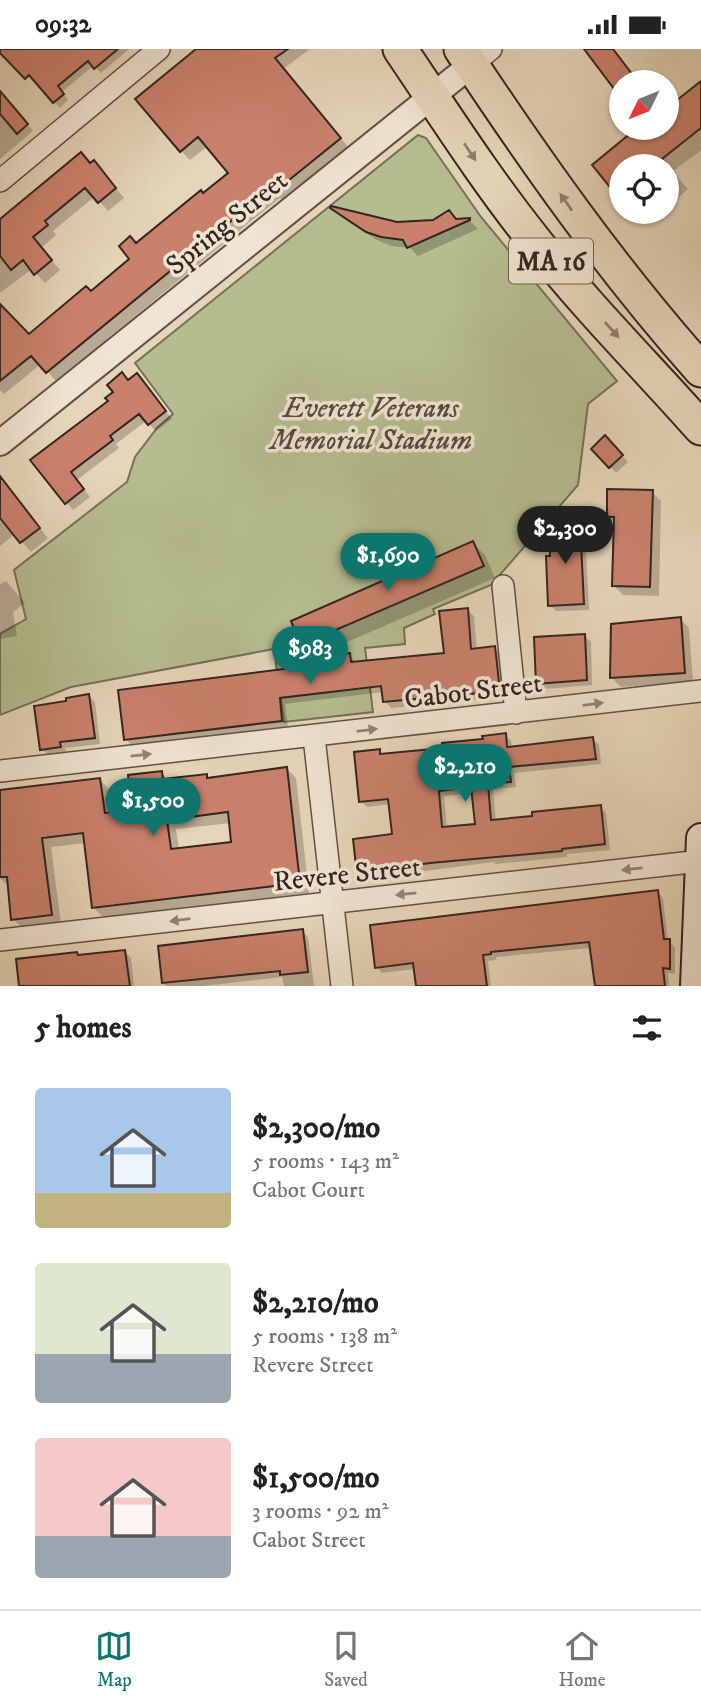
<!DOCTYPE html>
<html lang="en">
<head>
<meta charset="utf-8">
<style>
	body { margin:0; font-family:"IM FELL DW Pica",serif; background:#f2f2f2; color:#222; height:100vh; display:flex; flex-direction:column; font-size:26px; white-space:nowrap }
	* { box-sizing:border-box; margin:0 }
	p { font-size:23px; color:#767676 }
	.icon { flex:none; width:38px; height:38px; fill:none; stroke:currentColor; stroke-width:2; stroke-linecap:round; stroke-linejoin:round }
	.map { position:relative; height:937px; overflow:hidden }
	.panel { display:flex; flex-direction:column; background:#fff; flex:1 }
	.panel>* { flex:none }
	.needle { width:46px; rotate:227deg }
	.fabs { position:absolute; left:609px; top:21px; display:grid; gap:14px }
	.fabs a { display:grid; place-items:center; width:70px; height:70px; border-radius:50%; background:#fff; box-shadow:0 2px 5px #0004; font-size:35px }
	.price { position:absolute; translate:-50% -60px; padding:0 16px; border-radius:24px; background:#0f766e; color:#fff; font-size:23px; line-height:46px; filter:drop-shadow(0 2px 4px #0008) }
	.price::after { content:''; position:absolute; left:50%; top:42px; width:21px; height:16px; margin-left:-10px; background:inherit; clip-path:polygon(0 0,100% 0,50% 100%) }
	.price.selected { background:#222; color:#fff }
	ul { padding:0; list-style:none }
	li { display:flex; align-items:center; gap:21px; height:175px; padding:0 35px }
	li span { display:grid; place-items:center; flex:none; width:196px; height:140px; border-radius:7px; color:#555 }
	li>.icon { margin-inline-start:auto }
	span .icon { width:84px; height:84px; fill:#fffc; stroke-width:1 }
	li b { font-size:30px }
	h2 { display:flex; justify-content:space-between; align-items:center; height:84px; padding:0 35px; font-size:30px }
	.status { display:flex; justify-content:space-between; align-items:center; height:49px; padding:0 35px; background:#fff; direction:ltr }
	.status svg { height:19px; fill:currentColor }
	.menu { display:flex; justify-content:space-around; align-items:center; height:98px; border-top:2px solid #e0e0e0; background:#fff; font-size:19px; color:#767676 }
	.menu a { display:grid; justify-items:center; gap:4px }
	.menu .selected { color:#0f766e }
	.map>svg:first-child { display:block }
</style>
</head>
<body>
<div class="status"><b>09:32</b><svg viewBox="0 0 49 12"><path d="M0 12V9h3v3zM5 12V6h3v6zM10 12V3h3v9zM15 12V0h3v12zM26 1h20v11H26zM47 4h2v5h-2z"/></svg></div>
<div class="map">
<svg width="701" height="937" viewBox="0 0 701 937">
	<rect width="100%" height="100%" fill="#e6d5b8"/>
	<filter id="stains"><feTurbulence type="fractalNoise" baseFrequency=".00286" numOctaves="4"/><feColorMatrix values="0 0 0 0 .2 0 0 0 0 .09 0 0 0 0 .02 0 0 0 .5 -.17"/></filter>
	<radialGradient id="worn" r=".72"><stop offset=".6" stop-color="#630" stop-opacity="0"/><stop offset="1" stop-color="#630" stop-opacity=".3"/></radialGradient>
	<path fill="#b5bd8f" stroke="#747158" stroke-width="2" d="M418,86L426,89L481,168L617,332L588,355L578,436L491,536L433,560L435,565L404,579L405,595L365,599L373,663L284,673L274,600L71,638L0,666V585L26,570L14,521L127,433L135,408L157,379L173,365L135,314Z"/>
	<path fill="#0003" fill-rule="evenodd" d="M47,0H129L101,24L94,16L62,43L68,51L60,59L25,18Z
		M199,0H310L283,20L349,99L283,152L280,149L251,172L56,332L41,315L4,345L0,341V267L29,287L92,244L132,211L136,196L204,147L230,124L208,97L190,111L181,102Z
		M586,0H613L639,33H621V45Z
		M701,34V101L672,123L688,140L667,159V117H621V149L594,116L640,79H667V61Z
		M4,46L33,82L0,110V49Z
		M91,116L103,123L124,149L108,162L95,147L53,182L56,186L41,199L60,221L45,234L32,220L0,244V172Z
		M332,159L397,175L469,171L478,180L418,207L410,199L391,197L377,191L341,168Z
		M129,333L144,334L172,370L156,382L146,372L116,395L119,399L77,431L90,448L73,461L32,411L110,352L115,343Z
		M605,389L628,413L616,424L593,400Z
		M3,434L48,489L31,503L15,485L0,497V436Z
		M652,443L661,452L659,547L623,546L614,537L616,475L608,467Z
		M583,478L589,484L590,499H586L589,561L556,562L550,556L552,508Z
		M473,494L485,506L495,529L315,607L303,595Z
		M6,532L25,554L13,563L17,587L0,590V535Z
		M467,561L474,567L477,601L494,599L501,605L506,648L391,659L385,652L383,643L285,655L288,678L132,697L126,690L294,620L350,606L356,614L445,606Z
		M680,570L689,579L693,633L621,638L612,629Z
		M585,587L591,593L592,636L544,640L538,634Z
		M89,647L95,653L100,695L65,699L66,703L48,706L42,700L68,654Z
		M505,686L511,692L512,699L593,690L599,696L601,715L514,724L516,738L493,740L496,773L600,758L606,764L610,801L567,805V808L496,815L494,813L364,830L358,824L394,787L391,755L367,758L361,752L379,702L384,707L444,701ZM473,744L477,776L447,780L444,747Z
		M286,719L296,729L309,844L103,868L93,858L86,794L51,798L61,875L23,880L13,870L10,839L0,829V743L100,731L110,741L113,765L134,762L161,724L168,731L206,727L210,730ZM231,774L233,794L179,800L176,780Z
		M657,843L663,849L668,892L675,898V925L668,924L669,937H592L596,936L591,899L496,908V911L488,912L491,937H417L415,920L382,924L377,918Z
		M302,882L308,888L314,937H284L282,928L203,937H166L164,935L160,898Z
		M125,903L131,909L134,937H21L80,908Z"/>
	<path fill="#ca816c" stroke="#342520" stroke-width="2" fill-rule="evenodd" d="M0,0H118L94,20L88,12L58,37L64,45L53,54L29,26L25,30L0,4Z
		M196,0H288L275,9L341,89L273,144L270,141L242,163L46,324L31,307L0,332V255L29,285L86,237L91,242L129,210L119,197L130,187L136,194L201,141L203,144L228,124L198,88L180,103L135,50Z
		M584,0H613L638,33H621V49Z
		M701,32V79L662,110L668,117H621V152L592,116L637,79H667V59Z
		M0,42L28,75L17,85L0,65Z
		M81,103L90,114L94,111L116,139L98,154L85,139L45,172L48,176L33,188L52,211L34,226L23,211L11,221L0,207V170Z
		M331,157L397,173L433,171L449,161L456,170L470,169V171L407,199L403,191L381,188L366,183L330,159Z
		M122,323L128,331L137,324L166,362L148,376L139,365L110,387L113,391L71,423L84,440L65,455L30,411L108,352L105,349L113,343L107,336Z
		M605,386L623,406L609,419L591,400Z
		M0,427L40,479L20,494L0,469Z
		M607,440L653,441L650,538L612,537L614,468H607Z
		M584,476L585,493L581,494L584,555L548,557L546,507H550L549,477Z
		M473,492L484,517L301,596L291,572Z
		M468,559L471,600L495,597L500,642L383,653L381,637L280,649L282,672L124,691L118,641L292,619L291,610L350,604L351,613L444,604L439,562Z
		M681,568L685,624L610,629L611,575Z
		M585,585L587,631L536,635L534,588Z
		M89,645L95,689L60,693L61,698L40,701L34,657L66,652V649Z
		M506,684L507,698L593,688L596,710L509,718L511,733L488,735L491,771L532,767V763L601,756L605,795L562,800V802L430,814L357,825L353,790L392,785L388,750L359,753L354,703L380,700V705L443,699L442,694L483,690L482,687ZM471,738L475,775L442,778L439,742Z
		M287,718L300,834L92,859L83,784L42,789L52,866L11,871L7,828H0V741L100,729L105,764L132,761L128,726L162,722L163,730L207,725V729ZM228,763L231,793L171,800L167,771Z
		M658,841L664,890H670V920L663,919L665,937H595L589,893L491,903V905L483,906L487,937H416L413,914L375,919L370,876Z
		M303,880L308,923L280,926V922L162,934L158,897Z
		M125,901L130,937H19L16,910L77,903L78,906Z"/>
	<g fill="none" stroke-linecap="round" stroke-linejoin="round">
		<defs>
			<path id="minor" d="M471,16L491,0
				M0,132L159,0
				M503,537L516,664
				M314,688L342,937
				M0,722L701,642
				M0,891L701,812"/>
			<path id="tertiary" d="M0,394L471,16"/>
			<path id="secondary" d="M695,937L701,789"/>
			<path id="trunk" d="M400,0C444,65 486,131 535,192C586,257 646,317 701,379
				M461,0C535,112 612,221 701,321"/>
		</defs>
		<use href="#minor" stroke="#605146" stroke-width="24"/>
		<use href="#tertiary" stroke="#605146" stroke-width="28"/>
		<use href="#secondary" stroke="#342520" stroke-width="32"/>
		<use href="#trunk" stroke="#342520" stroke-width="37"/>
		<use href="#minor" stroke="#efe4d1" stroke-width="21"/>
		<use href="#tertiary" stroke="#efe4d1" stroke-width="24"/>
		<use href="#secondary" stroke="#efe4d1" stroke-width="28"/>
		<use href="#trunk" stroke="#e6d5b8" stroke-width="33"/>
	</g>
	<defs><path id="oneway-solid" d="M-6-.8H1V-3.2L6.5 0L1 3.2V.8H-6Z" transform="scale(1.75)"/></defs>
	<g fill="#8d7d6c">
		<use href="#oneway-solid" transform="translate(470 103) rotate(56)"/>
		<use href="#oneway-solid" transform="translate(566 153) rotate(-125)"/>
		<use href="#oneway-solid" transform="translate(612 281) rotate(48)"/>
	</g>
	<g fill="#928478">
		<use href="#oneway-solid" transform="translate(593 655) rotate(-7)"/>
		<use href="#oneway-solid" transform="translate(367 681) rotate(-7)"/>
		<use href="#oneway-solid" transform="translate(141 706) rotate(-6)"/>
		<use href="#oneway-solid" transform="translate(632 820) rotate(174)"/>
		<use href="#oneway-solid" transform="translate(406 845) rotate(174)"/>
		<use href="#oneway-solid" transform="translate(180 871) rotate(173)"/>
	</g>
	<g text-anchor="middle" stroke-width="7" stroke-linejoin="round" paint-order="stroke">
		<rect fill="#efe4d1" stroke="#6c5e55" stroke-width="2" x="509" y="189.5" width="84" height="45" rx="5"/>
		<g font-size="26" font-weight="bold" fill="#342520">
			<text x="551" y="221">MA 16</text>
		</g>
		<g font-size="28" fill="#342520" stroke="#efe4d1">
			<text transform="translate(226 173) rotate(-39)" y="10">Spring Street</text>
			<text transform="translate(473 641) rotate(-7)" y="10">Cabot Street</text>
			<text transform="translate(347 824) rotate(-6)" y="10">Revere Street</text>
		</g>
		<g font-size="28" font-style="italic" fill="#544b3c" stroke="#efe4d1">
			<text x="371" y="368">Everett Veterans<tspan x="371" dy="32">Memorial Stadium</tspan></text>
		</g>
	</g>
	<rect width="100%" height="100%" filter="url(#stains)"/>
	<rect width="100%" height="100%" fill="url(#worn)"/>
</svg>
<div class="fabs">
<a><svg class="needle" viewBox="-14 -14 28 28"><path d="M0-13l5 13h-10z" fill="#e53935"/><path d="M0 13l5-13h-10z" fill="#767676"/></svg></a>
<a><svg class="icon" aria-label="locate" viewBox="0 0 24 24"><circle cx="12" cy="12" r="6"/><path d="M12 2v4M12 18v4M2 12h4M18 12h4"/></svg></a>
</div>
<b class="price selected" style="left:565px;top:517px">$2,300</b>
<b class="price" style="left:388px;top:544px">$1,690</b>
<b class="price" style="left:310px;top:637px">$983</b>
<b class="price" style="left:465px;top:755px">$2,210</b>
<b class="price" style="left:153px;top:789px">$1,500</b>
</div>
<section class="panel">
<h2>5 homes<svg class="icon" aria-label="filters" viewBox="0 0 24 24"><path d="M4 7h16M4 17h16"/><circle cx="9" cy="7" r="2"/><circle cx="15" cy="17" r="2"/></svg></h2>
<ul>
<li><span style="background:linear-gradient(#a9c7e8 75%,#c2b280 0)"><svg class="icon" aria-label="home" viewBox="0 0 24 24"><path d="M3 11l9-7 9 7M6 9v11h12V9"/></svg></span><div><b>$2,300/mo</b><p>5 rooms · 143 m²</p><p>Cabot Court</p></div></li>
<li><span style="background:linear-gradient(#dfe7d0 65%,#9aa5b1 0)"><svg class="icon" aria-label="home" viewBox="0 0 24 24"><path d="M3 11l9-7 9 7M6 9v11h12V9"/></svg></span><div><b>$2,210/mo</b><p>5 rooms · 138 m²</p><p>Revere Street</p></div></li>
<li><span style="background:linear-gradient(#f6c9c9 70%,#9aa5b1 0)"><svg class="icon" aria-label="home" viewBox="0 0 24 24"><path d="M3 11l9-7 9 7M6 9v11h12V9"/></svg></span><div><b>$1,500/mo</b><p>3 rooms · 92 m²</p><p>Cabot Street</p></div></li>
</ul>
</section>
<nav class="menu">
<a class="selected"><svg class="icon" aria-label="map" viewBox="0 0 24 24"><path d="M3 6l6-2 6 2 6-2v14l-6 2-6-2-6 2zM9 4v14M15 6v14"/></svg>Map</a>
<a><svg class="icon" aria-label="saved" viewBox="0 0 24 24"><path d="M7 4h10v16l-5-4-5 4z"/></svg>Saved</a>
<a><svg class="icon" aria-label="home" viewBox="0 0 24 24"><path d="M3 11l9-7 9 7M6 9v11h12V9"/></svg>Home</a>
</nav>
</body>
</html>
